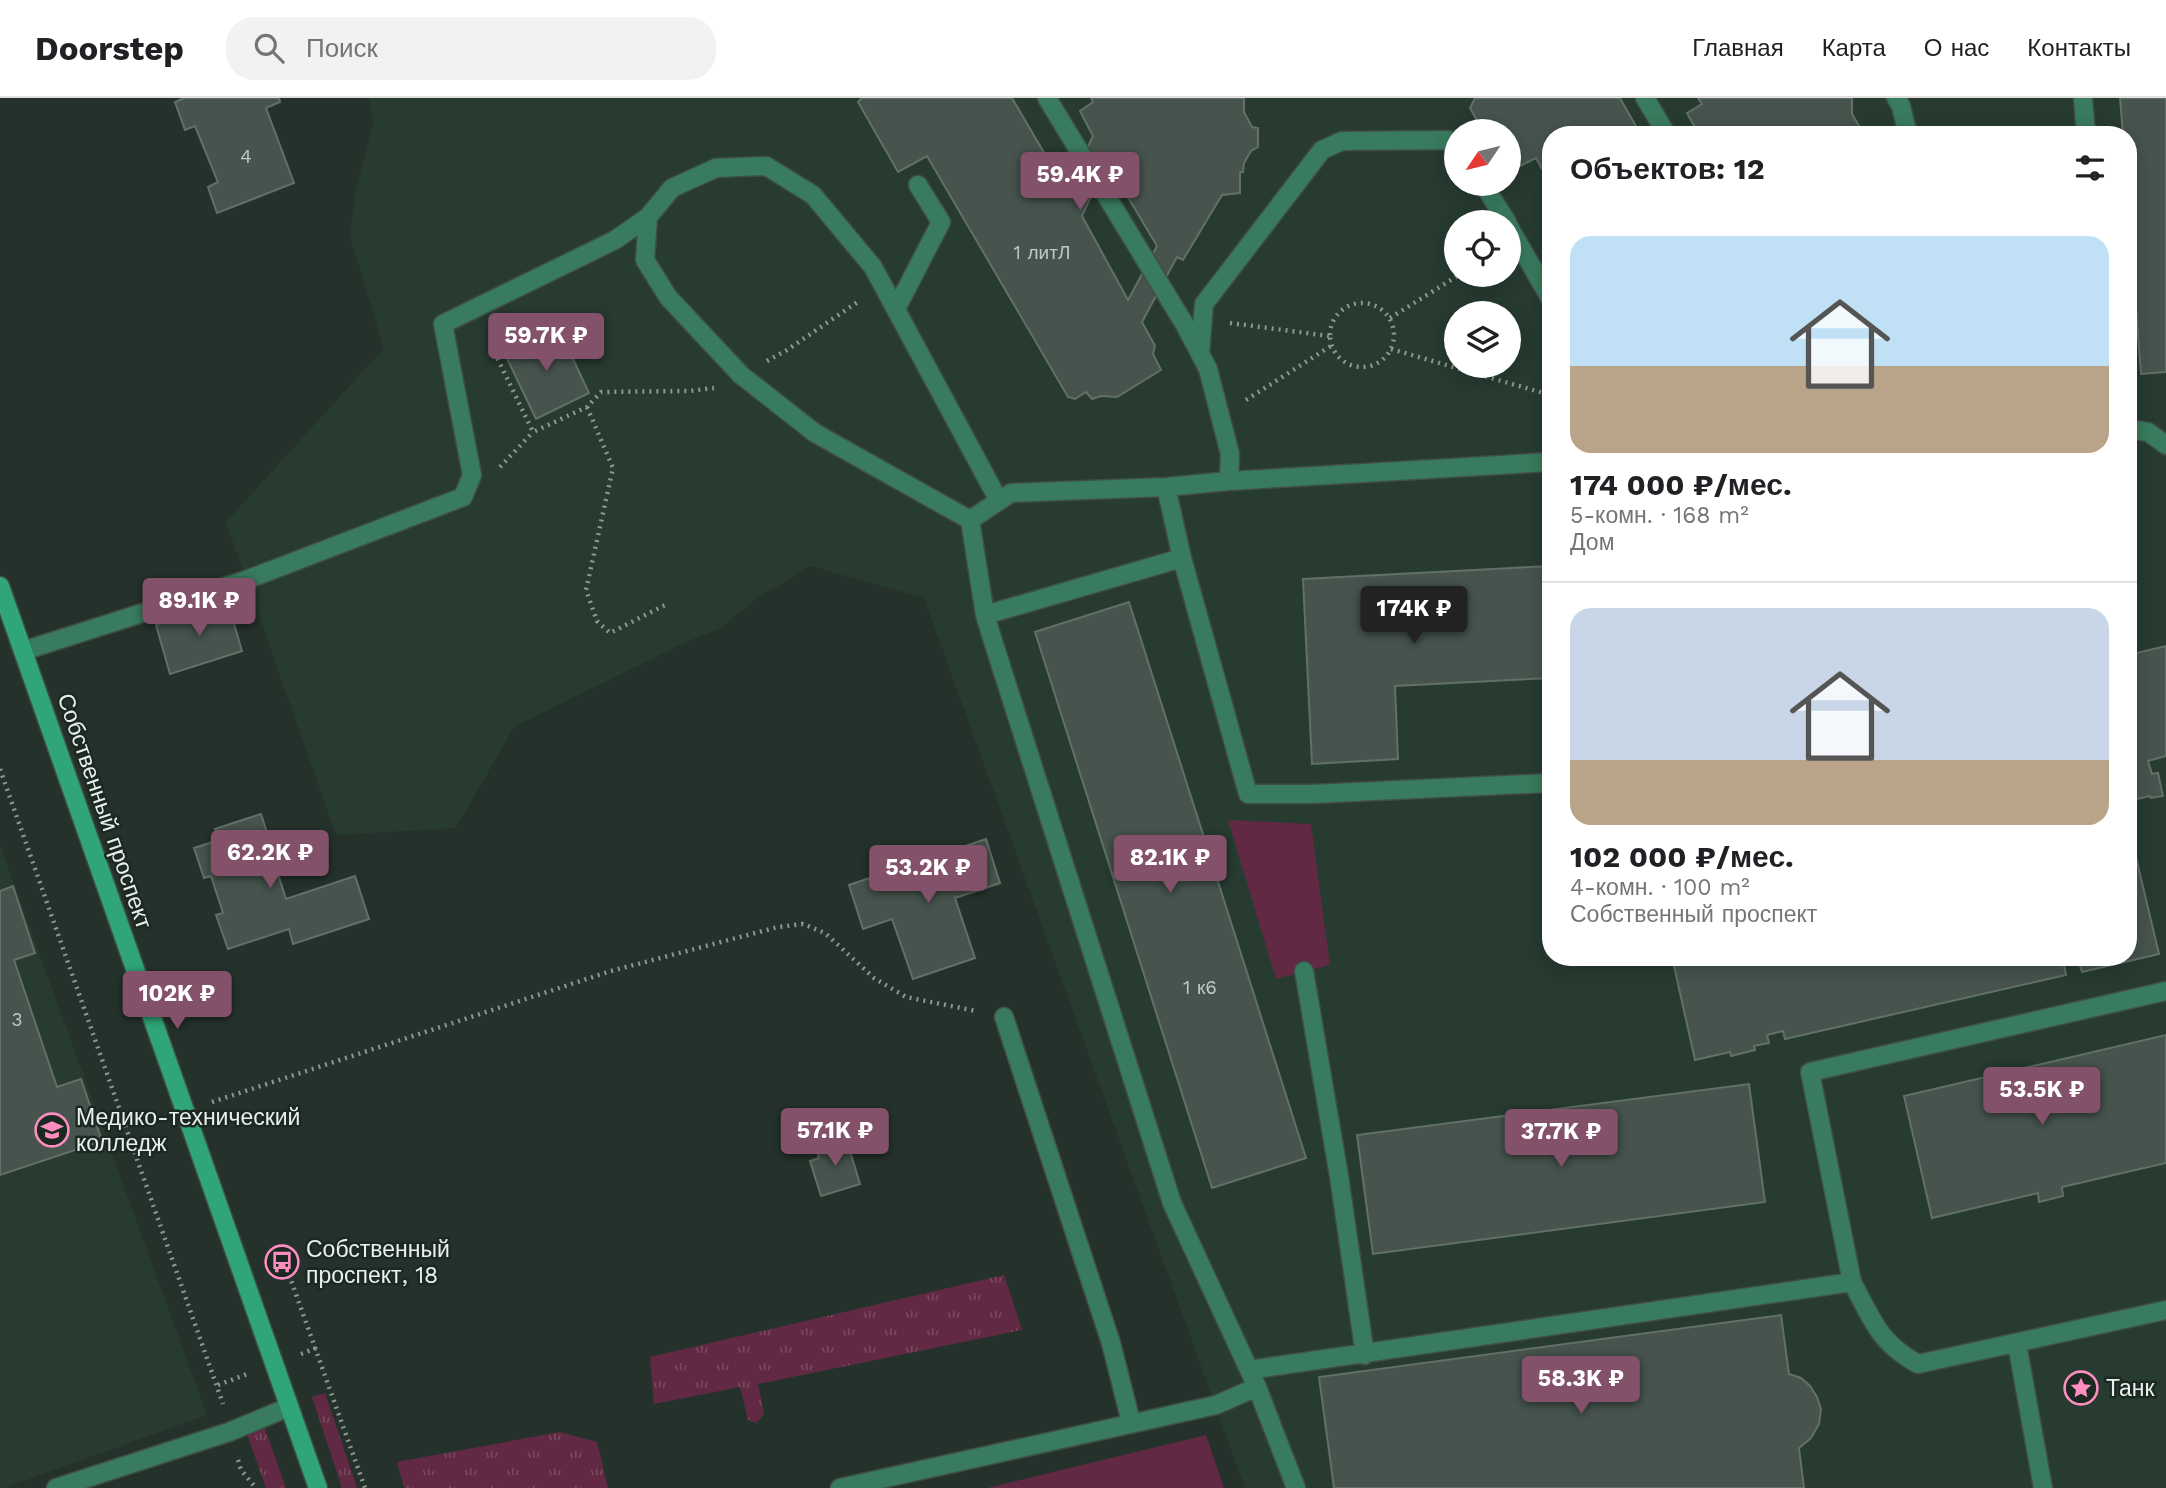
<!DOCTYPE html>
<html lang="ru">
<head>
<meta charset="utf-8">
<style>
	body { margin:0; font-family:"Work Sans",sans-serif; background:#f2f2f2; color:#202124; height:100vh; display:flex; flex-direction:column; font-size:26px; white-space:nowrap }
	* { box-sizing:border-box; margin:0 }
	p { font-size:23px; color:#757577 }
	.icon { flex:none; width:38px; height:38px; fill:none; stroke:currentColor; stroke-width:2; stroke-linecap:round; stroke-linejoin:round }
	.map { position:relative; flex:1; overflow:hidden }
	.side { position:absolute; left:1542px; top:28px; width:595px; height:840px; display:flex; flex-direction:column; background:#fff; border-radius:28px; box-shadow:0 4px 18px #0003 }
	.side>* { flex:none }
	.needle { width:46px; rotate:235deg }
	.buttons { position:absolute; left:1444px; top:21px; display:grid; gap:14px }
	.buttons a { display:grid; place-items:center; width:77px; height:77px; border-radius:50%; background:#fff; box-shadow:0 4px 18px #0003; font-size:35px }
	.price { position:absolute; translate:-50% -60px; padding:0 16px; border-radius:7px; background:#83526a; color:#fff; font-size:23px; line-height:46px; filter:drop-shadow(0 2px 4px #0008) }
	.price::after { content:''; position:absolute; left:50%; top:42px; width:21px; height:16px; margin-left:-10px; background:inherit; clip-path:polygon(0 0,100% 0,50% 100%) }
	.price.on { background:#222; color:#fff }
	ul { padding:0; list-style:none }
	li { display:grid; align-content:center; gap:14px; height:371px; padding:0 28px }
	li+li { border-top:2px solid #e0e0e0 }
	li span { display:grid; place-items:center; height:217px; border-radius:21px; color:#555 }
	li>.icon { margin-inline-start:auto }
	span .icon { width:126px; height:126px; fill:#fffc; stroke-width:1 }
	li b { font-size:30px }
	h2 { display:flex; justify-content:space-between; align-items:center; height:84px; padding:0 28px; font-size:30px }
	header { display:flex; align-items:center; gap:42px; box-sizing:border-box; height:98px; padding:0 35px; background:#fff; border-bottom:2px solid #e0e0e0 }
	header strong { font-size:33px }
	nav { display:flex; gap:38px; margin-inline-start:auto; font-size:24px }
	.search { width:490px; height:63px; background:#f2f2f2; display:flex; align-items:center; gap:18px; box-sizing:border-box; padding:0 24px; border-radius:28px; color:#757577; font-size:26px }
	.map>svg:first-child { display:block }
</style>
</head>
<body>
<header>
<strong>Doorstep</strong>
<div class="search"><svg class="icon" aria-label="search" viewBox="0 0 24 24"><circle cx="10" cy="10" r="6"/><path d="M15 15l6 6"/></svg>Поиск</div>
<nav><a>Главная</a><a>Карта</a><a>О нас</a><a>Контакты</a></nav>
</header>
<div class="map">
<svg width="2166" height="1390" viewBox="0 0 2166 1390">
	<defs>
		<pattern id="grass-tufts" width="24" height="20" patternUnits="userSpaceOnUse" patternTransform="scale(1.75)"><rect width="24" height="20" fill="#612943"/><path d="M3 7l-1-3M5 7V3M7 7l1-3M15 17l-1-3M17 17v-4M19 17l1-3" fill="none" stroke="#78485e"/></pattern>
	</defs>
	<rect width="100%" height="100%" fill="#25322c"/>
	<path fill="#273b31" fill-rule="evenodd" d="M370,0H2166V1390H1245L924,500L811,468L759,499L721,530L686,544L514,629L456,730L336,737L226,424L384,250L350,139L355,95L373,26ZM1456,33H1508V86H1456ZM1550,37H2128V859H1550ZM1456,124H1508V177H1456ZM1456,215H1508V268H1456Z
		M0,747L207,1317L4,1390H0Z"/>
	<path fill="url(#grass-tufts)" d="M1004,1177L1022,1232L758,1286L764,1316L756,1325L748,1322L740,1289L654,1306L650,1259Z
		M325,1295L357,1390H342L312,1299Z
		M263,1325L286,1390H266L246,1333Z
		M560,1334L597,1344L608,1390H404L397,1364Z"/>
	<path fill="#612943" d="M1228,722L1311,726L1330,867L1276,881Z
		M1206,1337L1224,1390H987Z"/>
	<path fill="#46544d" stroke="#617068" stroke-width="2" fill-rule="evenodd" d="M184,0H279L280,4L266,10L294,85L217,115L208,89L218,84L195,28L185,32L175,4Z
		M862,0H1012L1067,94L1093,38L1080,13L1093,4L1091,0H1244V14L1252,29L1258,30V49L1251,53L1244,65L1243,74H1240V95L1222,97L1183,162L1177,159L1142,224L1155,248L1153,256L1161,272L1117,299L1101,298L1092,301L1086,294L1075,301L1068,299L927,58L898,74L858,4ZM1107,64L1157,148L1128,202L1082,118Z
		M1475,0H1620L1641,37H1550V85L1536,60L1508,74V33H1483L1470,10Z
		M1698,0H1852V16L1861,31H1868V37H1699L1687,15L1702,6Z
		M2120,0H2166V274L2141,276L2128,106V37H2123Z
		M559,231L589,295L536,321L502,250L520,241L523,247Z
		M1550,468V580L1395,588L1398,661L1312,666L1303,481Z
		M1129,504L1306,1060L1212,1090L1035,534Z
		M228,505L242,553L170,576L156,527Z
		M2166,548V658L2148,663L2152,676L2158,675L2163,698L2151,700L2150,698L2128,703V557Z
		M261,716L280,775L278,776L286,801L355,778L369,821L293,846L289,831L228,851L216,817L223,815L211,778L204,780L194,750L219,742L215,731Z
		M2128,734H2130L2159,856L2082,874L2079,864L2064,867L2066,877L1785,941L1783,933L1767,937L1769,945L1754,948L1755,952L1731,958L1730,954L1695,962L1672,859H2128Z
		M986,741L1000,785L955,800L975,860L913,881L892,821L863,831L849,787Z
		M13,788L35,855L14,862L57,989L81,981L102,1043L0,1077V793Z
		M2166,937V1065L2062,1089L2063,1098L2039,1104L2038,1095L1932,1120L1904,998Z
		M1749,986L1765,1104L1373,1156L1357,1037Z
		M846,1040L860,1086L821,1098L810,1063L819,1060L816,1049Z
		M1781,1217L1789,1276L1801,1280L1810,1288L1817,1299L1821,1311L1819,1326L1811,1340L1799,1350L1804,1390H1334L1319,1279Z"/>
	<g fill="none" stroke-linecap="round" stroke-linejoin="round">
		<defs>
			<path id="lane" d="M1047,0L1185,227L1208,271L1230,356L1229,383
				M1645,0L1667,37
				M1896,0L1901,8L1908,37
				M2083,0L2086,37
				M1483,86L1507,124
				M1508,127L1550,200
				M896,211L941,124L918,87
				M1200,255L1204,206L1322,52L1342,43L1448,42L1456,49
				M2128,331L2148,334L2166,347
				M1166,389L1182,460L1248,696H1311L1550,685
				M970,422L985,517L993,543L1172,1105L1257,1289L1296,1390
				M970,422L815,335L741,277L668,199L645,162L648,119L672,90L716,70L766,68L813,97L873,169L999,403
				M970,422L1011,395L1166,389L1229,383L1550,364
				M985,517L1182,460
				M23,553L246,482L463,399L472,377L443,226L615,142L648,119
				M1304,873L1339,1078L1365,1257
				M1004,919L1111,1245L1131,1324
				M1852,1184L1810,974L2166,893
				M2017,1246L2043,1390
				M1249,1272L1852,1184C1872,1221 1879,1245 1918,1266L2166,1212
				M56,1390L229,1334L289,1309
				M840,1390L1216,1307L1257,1289"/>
			<path id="secondary" d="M0,488L318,1390"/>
		</defs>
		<use href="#lane" stroke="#404d47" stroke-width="21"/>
		<use href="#secondary" stroke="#404d47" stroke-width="21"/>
		<path stroke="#8d9792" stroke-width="4.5" stroke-dasharray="2 5" stroke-linecap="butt" d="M1330 237a32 32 0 1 1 64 0a32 32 0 1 1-64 0Z
			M523,217L528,226L490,245L533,334L587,309L601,294L690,293L714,290
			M1390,220L1459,177
			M1230,225L1329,238
			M1391,251L1550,297
			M767,263L787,252L859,203
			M1246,302L1331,248
			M587,309L613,370L586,492L597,523L610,535L665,507
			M500,369L533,334
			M0,671L223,1306
			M212,1004L611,873L778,829L803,826L825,835L874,880L906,899L976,913
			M282,1157L365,1390
			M301,1256L316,1250
			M218,1287L247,1276
			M238,1362L241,1372L256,1390"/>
		<use href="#lane" stroke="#397b5e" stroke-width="18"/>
		<use href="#secondary" stroke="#2fa578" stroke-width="18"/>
	</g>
	<defs>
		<symbol id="university-ring" viewBox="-11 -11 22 22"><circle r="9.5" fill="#1c2822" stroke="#fd8ebf" stroke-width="1.5"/><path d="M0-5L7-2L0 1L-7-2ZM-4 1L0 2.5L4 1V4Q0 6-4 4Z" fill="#fd8ebf"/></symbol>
		<symbol id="bus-ring" viewBox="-11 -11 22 22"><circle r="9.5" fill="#1c2822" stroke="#fd8ebf" stroke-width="1.5"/><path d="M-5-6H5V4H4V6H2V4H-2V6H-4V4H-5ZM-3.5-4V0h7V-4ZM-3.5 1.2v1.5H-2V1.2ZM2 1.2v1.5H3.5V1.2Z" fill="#fd8ebf"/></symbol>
		<symbol id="sight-ring" viewBox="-11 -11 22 22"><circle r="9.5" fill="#1c2822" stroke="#fd8ebf" stroke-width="1.5"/><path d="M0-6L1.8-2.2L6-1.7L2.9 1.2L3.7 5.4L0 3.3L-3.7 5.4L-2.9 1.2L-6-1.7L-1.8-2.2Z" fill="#fd8ebf"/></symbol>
	</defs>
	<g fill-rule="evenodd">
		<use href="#university-ring" x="33" y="1013" width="38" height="38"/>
		<use href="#bus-ring" x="263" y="1145" width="38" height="38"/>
		<use href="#sight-ring" x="2062" y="1271" width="38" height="38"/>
	</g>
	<g text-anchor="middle" stroke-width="5" stroke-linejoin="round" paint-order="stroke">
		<g font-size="19" fill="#c0c9c4">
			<text x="246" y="65">4</text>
			<text x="1042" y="161">1 литЛ</text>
			<text x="1200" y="896">1 к6</text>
			<text x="17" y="928">3</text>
		</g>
		<g font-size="23" fill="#e8f0ec" stroke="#1c2822">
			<text transform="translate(105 713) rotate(71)" y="8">Собственный проспект</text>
		</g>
		<g font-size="23" fill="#e8f0ec" stroke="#1c2822" text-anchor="start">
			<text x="76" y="1027">Медико-технический<tspan x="76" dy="26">колледж</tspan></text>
			<text x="306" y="1159">Собственный<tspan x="306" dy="26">проспект, 18</tspan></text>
			<text x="2106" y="1298">Танк</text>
		</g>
	</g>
</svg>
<div class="buttons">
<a><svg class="needle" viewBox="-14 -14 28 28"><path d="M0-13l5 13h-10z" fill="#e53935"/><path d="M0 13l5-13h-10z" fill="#757577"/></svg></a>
<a><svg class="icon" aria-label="locate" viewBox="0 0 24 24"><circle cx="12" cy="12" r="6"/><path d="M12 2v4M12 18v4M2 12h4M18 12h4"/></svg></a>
<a><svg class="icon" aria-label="layers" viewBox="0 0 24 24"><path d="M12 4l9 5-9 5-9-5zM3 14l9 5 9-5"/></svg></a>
</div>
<b class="price" style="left:1080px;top:114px">59.4K ₽</b>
<b class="price" style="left:546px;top:275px">59.7K ₽</b>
<b class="price" style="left:199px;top:540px">89.1K ₽</b>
<b class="price on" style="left:1414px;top:548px">174K ₽</b>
<b class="price" style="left:270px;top:792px">62.2K ₽</b>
<b class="price" style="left:1170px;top:797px">82.1K ₽</b>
<b class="price" style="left:928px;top:807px">53.2K ₽</b>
<b class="price" style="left:177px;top:933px">102K ₽</b>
<b class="price" style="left:2042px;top:1029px">53.5K ₽</b>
<b class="price" style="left:835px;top:1070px">57.1K ₽</b>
<b class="price" style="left:1561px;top:1071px">37.7K ₽</b>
<b class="price" style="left:1581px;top:1318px">58.3K ₽</b>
<section class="side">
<h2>Объектов: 12<svg class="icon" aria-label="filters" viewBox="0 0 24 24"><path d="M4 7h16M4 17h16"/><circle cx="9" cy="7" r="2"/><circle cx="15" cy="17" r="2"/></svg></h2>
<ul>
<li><span style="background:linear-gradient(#bfe0f5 60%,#b9a48a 0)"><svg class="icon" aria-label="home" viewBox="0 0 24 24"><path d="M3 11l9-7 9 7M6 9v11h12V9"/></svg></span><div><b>174 000 ₽/мес.</b><p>5-комн. · 168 m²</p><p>Дом</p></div></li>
<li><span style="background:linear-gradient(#c9d6e8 70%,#b9a48a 0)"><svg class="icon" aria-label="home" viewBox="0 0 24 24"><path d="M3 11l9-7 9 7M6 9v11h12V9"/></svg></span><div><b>102 000 ₽/мес.</b><p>4-комн. · 100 m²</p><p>Собственный проспект</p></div></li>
</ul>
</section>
</div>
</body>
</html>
